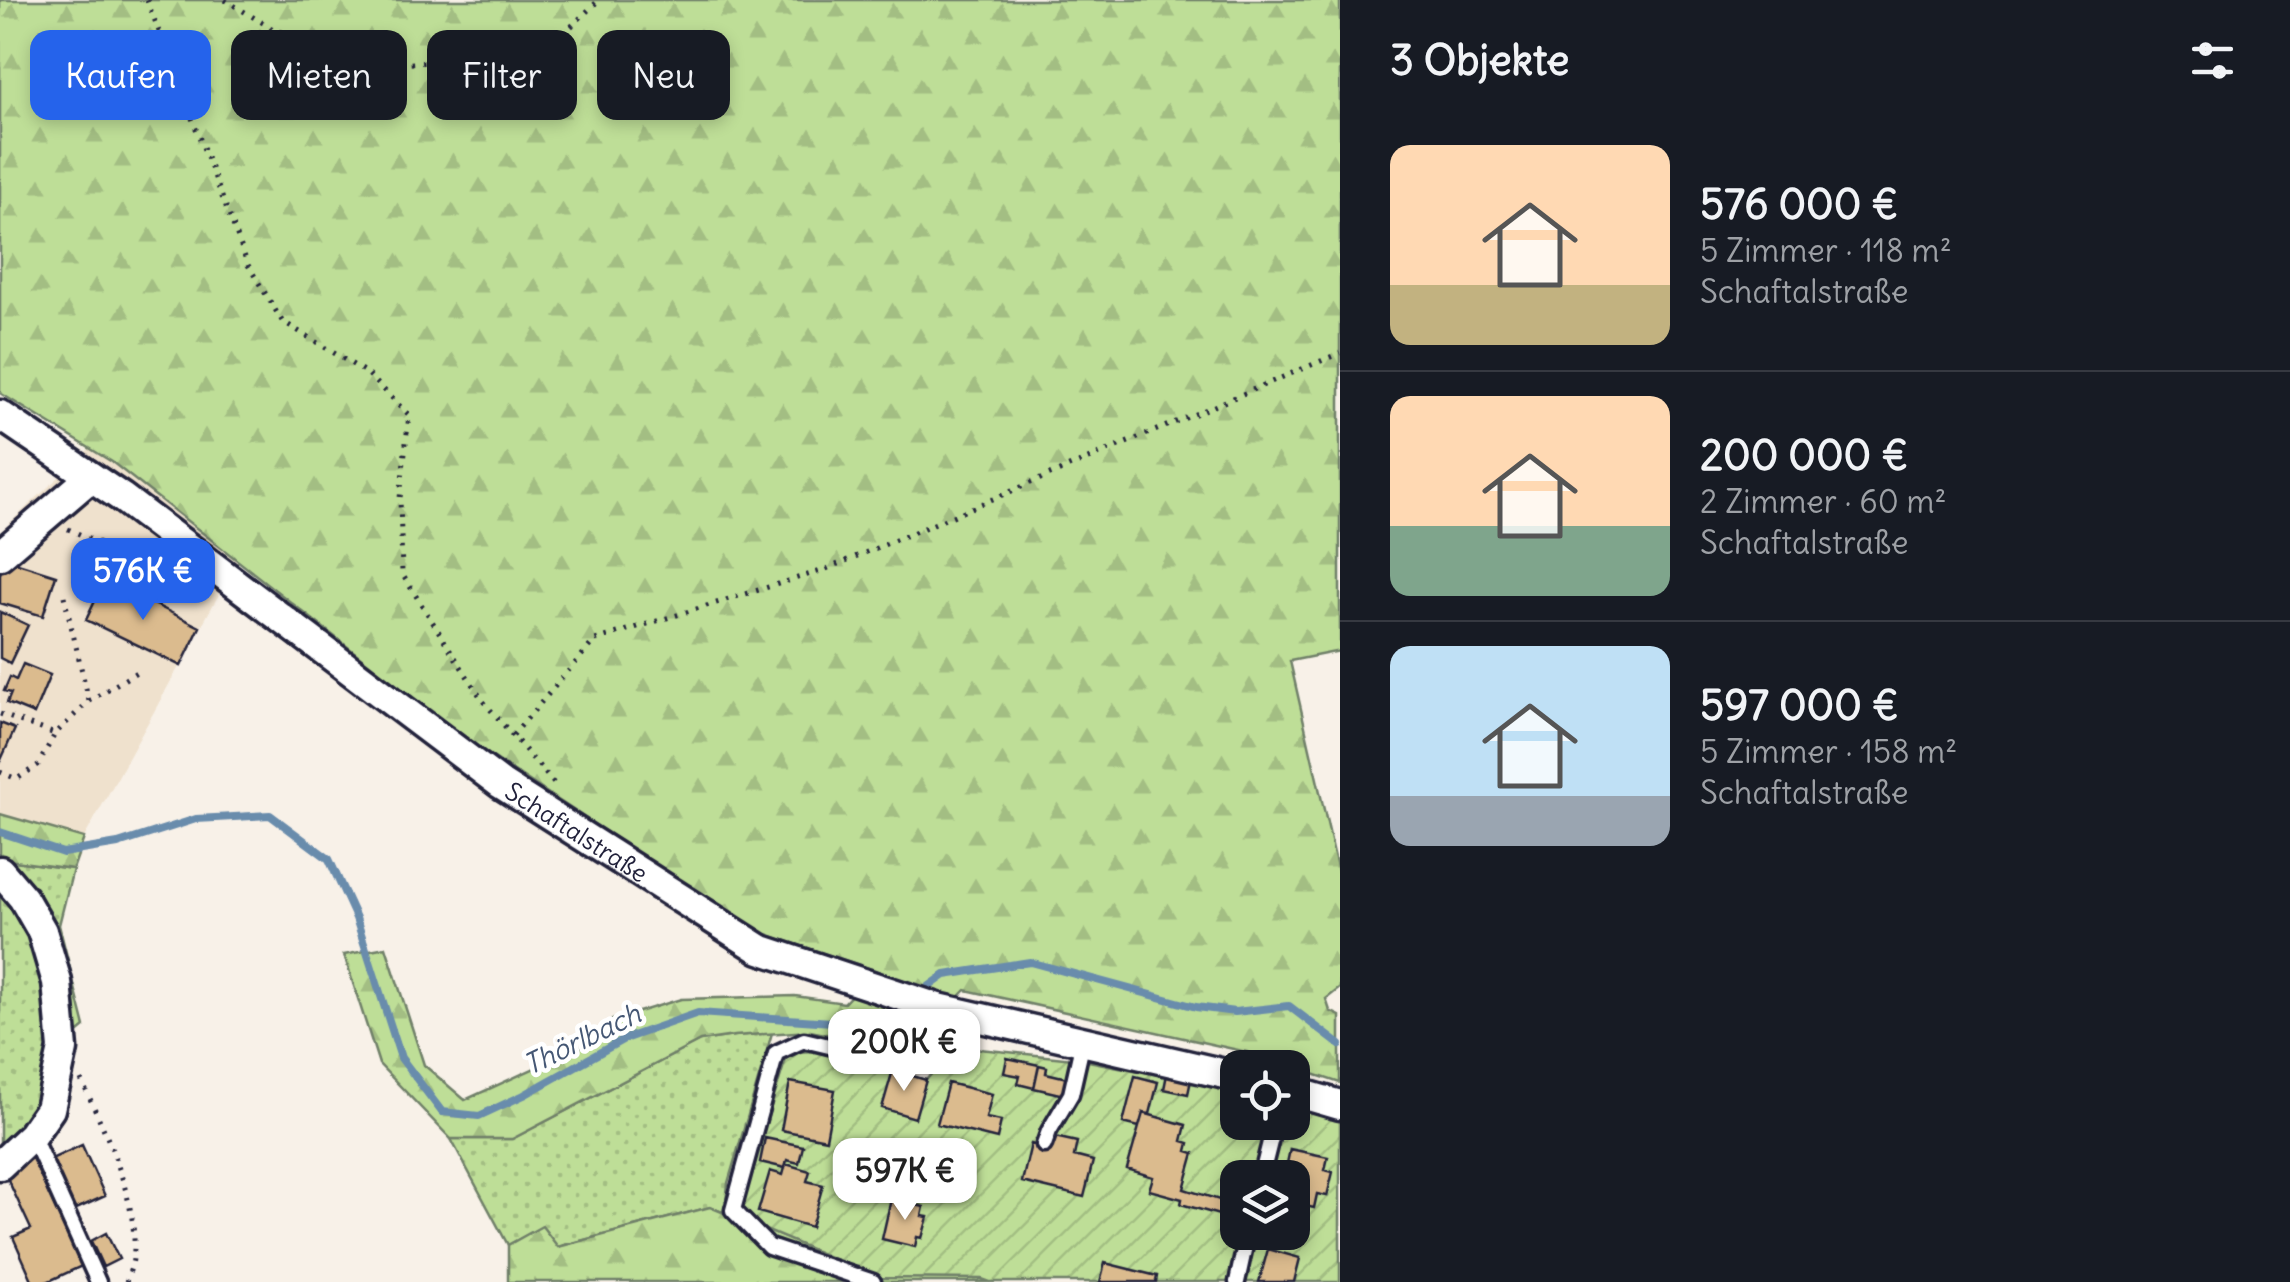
<!DOCTYPE html>
<html lang="de">
<head>
<meta charset="utf-8">
<style>
	body { margin:0; font-family:Delius,sans-serif; background:#242831; color:#f1f3f6; height:100vh; display:flex; flex-direction:column; font-size:38px; white-space:nowrap }
	* { box-sizing:border-box; margin:0 }
	p { font-size:32px; color:#9ea1a6 }
	.icon { flex:none; width:55px; height:55px; fill:none; stroke:currentColor; stroke-width:2; stroke-linecap:round; stroke-linejoin:round }
	.map { position:relative; flex:1; overflow:hidden }
	.panel { display:flex; flex-direction:column; background:#171b24; width:950px }
	.panel>* { flex:none }
	.top-card { position:absolute; left:30px; top:30px; width:950px; height:90px; display:flex; gap:20px }
	.fabs { position:absolute; left:1220px; top:1050px; display:grid; gap:20px }
	.fabs a { display:grid; place-items:center; width:90px; height:90px; border-radius:20px; background:#171b24; box-shadow:0 5px 15px #0003; font-size:50px }
	.price { position:absolute; translate:-50% -85px; padding:0 22px; border-radius:20px; background:#fff; color:#222; font-size:32px; line-height:65px; filter:drop-shadow(0 2px 5px #0008) }
	.price::after { content:''; position:absolute; left:50%; top:60px; width:30px; height:22px; margin-left:-15px; background:inherit; clip-path:polygon(0 0,100% 0,50% 100%) }
	.price.on { background:#2563eb; color:#fff }
	ul { padding:0; list-style:none }
	li { display:flex; align-items:center; gap:30px; height:250px; padding:0 50px }
	li+li { border-top:2px solid #363941 }
	li span { display:grid; place-items:center; flex:none; width:280px; height:200px; border-radius:20px; color:#555 }
	li>.icon { margin-inline-start:auto }
	span .icon { width:120px; height:120px; fill:#fffc; stroke-width:1 }
	li b { font-size:42px }
	h2 { display:flex; justify-content:space-between; align-items:center; height:120px; padding:0 50px; font-size:42px }
	.tag { padding:0 35px; border-radius:20px; background:#171b24; box-shadow:0 5px 15px #0003; font-size:35px; line-height:90px }
	.tag.on { background:#2563eb; color:#fff }
	main { display:flex; flex:1; min-height:0 }
	.map>svg:first-child { display:block }
</style>
</head>
<body>
<main>
<div class="map">
<svg width="1340" height="1282" viewBox="0 0 1340 1282">
	<defs>
		<pattern id="grass-dots" width="8" height="8" patternUnits="userSpaceOnUse" patternTransform="scale(2.5)"><rect width="8" height="8" fill="#bede97"/><path d="M2 2h.1M6 6h.1" fill="none" stroke="#a3be83" stroke-width="1.8" stroke-linecap="round"/></pattern>
		<pattern id="forest-firs" width="22" height="20" patternUnits="userSpaceOnUse" patternTransform="scale(2.5)"><rect width="22" height="20" fill="#bede97"/><path d="M5 1l3.5 6h-7zM16 11l3.5 6h-7z" fill="#a3be83"/></pattern>
		<pattern id="garden-furrows" width="10" height="10" patternUnits="userSpaceOnUse" patternTransform="scale(2.5)"><rect width="10" height="10" fill="#bede97"/><path d="M-1 1l2-2M0 10L10 0M9 11l2-2" fill="none" stroke="#a3be83"/></pattern>
	</defs>
	<rect width="100%" height="100%" fill="#f8f1e8"/>
	<filter id="ink" filterUnits="userSpaceOnUse"><feTurbulence type="fractalNoise" baseFrequency=".01" numOctaves="2"/><feDisplacementMap in="SourceGraphic" scale="20" xChannelSelector="R" yChannelSelector="G"/><feConvolveMatrix kernelMatrix="1 2 1 2 8 2 1 2 1" color-interpolation-filters="sRGB"/></filter>
	<g filter="url(#ink)">
		<path fill="#efe1cd" d="M90,448L112,462L238,560L84,838L0,814V532Z"/>
		<path fill="url(#grass-dots)" stroke="#708069" stroke-width="2.5" d="M0,859L73,869L59,925L85,1027L51,1055L35,1106L0,1148Z
			M772,1033L728,1183L725,1213L710,1207L557,1247L542,1227L508,1245L451,1139H512L700,1041L734,1036Z"/>
		<path fill="url(#forest-firs)" stroke="#708069" stroke-width="2.5" d="M0,0H1340V651L1290,661L1340,880V988L1326,999L1330,1011L1340,1016V1083L1247,1052L966,990L908,1050L810,1031L734,1036L700,1041L512,1139H451L379,1064L344,955L386,947L424,1065L465,1100L596,1040L612,1020L681,999L795,996L844,1003L875,970L756,931L464,738L112,462L0,393Z
			M0,814L84,838L73,869L0,859Z
			M710,1207L879,1277L982,1279L990,1282H508V1245L542,1226L558,1247Z"/>
		<path fill="url(#garden-furrows)" stroke="#708069" stroke-width="2.5" fill-rule="evenodd" d="M951,1046L1083,1060L1237,1090L1238,1122H1292L1293,1103L1340,1118V1282H990L982,1279L879,1278L744,1221L742,1199L786,1059L795,1052L815,1051L926,1080L934,1071L938,1059ZM1238,1178H1292V1232H1238Z"/>
		<g fill="none" stroke-linecap="round" stroke-linejoin="round">
			<path stroke="#698cac" stroke-width="8" d="M0,832L63,853L118,844L196,819L270,815L329,859L356,918L401,1058L442,1112L479,1116L524,1095L624,1039L698,1013L876,1025L904,1004
				M920,993L945,975L1030,962L1196,1007L1235,1012L1289,1006L1340,1045"/>
		</g>
		<path fill="#dbbb8e" stroke="#22223b" stroke-width="2.5" d="M5,559L56,575L43,616L0,603V574Z
			M105,580L200,627L181,666L86,620Z
			M0,612L28,625L10,663L0,658Z
			M23,664L50,675L34,714L7,703L11,693L4,691L10,677L16,680Z
			M0,723L15,729L0,762Z
			M1007,1058L1039,1065L1034,1088L1018,1084L1020,1076L1004,1073Z
			M1039,1065L1047,1067L1046,1073L1067,1078L1064,1095L1034,1088Z
			M893,1070L926,1080L915,1118L882,1108Z
			M1167,1074L1191,1080L1188,1094L1164,1089Z
			M1135,1076L1158,1082L1150,1114L1143,1113L1139,1127L1123,1123Z
			M790,1082L835,1090L826,1139L781,1130Z
			M948,1083L992,1094L986,1118L1001,1121L997,1139L937,1124Z
			M1143,1113L1186,1125L1182,1141L1189,1143L1187,1151L1194,1153L1184,1189L1223,1201L1219,1215L1181,1204L1182,1199L1149,1190L1153,1177L1127,1169Z
			M1050,1136L1077,1142L1074,1156L1093,1161L1084,1197L1022,1182L1031,1144L1046,1148Z
			M765,1138L803,1146L799,1163L787,1160L785,1168L760,1162Z
			M82,1145L105,1196L74,1210L51,1159Z
			M1290,1149L1328,1157L1325,1170L1333,1172L1327,1196L1317,1194L1314,1208L1292,1203V1178H1284Z
			M32,1158L82,1266L47,1282H33L13,1237L31,1229L4,1171Z
			M786,1164L810,1171L807,1181L823,1185L811,1227L758,1212L770,1171L783,1175Z
			M891,1199L924,1207L922,1216L928,1217L922,1238L917,1237L915,1247L882,1239Z
			M106,1233L119,1259L103,1267L91,1241Z
			M1268,1249L1300,1258L1294,1282H1259Z
			M1105,1263L1157,1276L1156,1282H1100Z"/>
		<g fill="none" stroke-linecap="round" stroke-linejoin="round">
			<defs>
				<path id="lane" d="M32,1135L98,1282
					M1044,1145L1049,1131L1071,1094L1083,1041
					M1261,1178L1275,1122
					M873,1282L769,1247L733,1210L776,1053L804,1040L904,1064L938,1042L962,1013
					M1237,1282L1248,1232"/>
				<g id="street">
					<path id="s1" d="M0,415L121,497L501,784L760,949L938,1008L1238,1077"/>
					<path d="M0,555L91,477"/>
					<path d="M0,871L23,898L42,931L57,982L63,1049L50,1109L32,1135L0,1165"/>
					<path d="M1292,1091L1340,1105"/>
				</g>
			</defs>
			<use href="#lane" stroke="#22223b" stroke-width="21"/>
			<use href="#street" stroke="#22223b" stroke-width="35"/>
			<path stroke="#22223b" stroke-width="5" stroke-dasharray="2.5 8" stroke-linecap="butt" d="M147,0L248,265L282,321L368,374L409,415L400,498L402,574L483,701L557,787
				M225,0L273,29L384,65L477,59L559,38L599,0
				M68,529L186,581
				M64,596L89,701
				M0,714L55,734
				M513,735L595,640L824,570L1340,353
				M0,772L17,779L38,765L55,734L89,701L138,671
				M81,1080C104,1127 141,1207 133,1259C132,1267 128,1275 126,1282"/>
			<use href="#lane" stroke="#fff" stroke-width="14"/>
			<use href="#street" stroke="#fff" stroke-width="28"/>
		</g>
	</g>
	<g text-anchor="middle" stroke-width="9" stroke-linejoin="round" paint-order="stroke">
		<g font-size="25" fill="#22223b" stroke="#fff">
			<text dy="9" stroke="none"><textPath href="#s1" startOffset="712">Schaftalstraße</textPath></text>
		</g>
		<g font-size="28" font-style="italic" fill="#455774" stroke="#fff">
			<text transform="translate(582 1039) rotate(-26)" y="10">Thörlbach</text>
		</g>
	</g>
</svg>
<div class="fabs">
<a><svg class="icon" aria-label="locate" viewBox="0 0 24 24"><circle cx="12" cy="12" r="6"/><path d="M12 2v4M12 18v4M2 12h4M18 12h4"/></svg></a>
<a><svg class="icon" aria-label="layers" viewBox="0 0 24 24"><path d="M12 4l9 5-9 5-9-5zM3 14l9 5 9-5"/></svg></a>
</div>
<b class="price on" style="left:143px;top:623px">576K €</b>
<b class="price" style="left:904px;top:1094px">200K €</b>
<b class="price" style="left:905px;top:1223px">597K €</b>
<div class="top-card">
<a class="tag on">Kaufen</a>
<a class="tag">Mieten</a>
<a class="tag">Filter</a>
<a class="tag">Neu</a>
</div>
</div>
<section class="panel">
<h2>3 Objekte<svg class="icon" aria-label="filters" viewBox="0 0 24 24"><path d="M4 7h16M4 17h16"/><circle cx="9" cy="7" r="2"/><circle cx="15" cy="17" r="2"/></svg></h2>
<ul>
<li><span style="background:linear-gradient(#ffd9b3 70%,#c2b280 0)"><svg class="icon" aria-label="home" viewBox="0 0 24 24"><path d="M3 11l9-7 9 7M6 9v11h12V9"/></svg></span><div><b>576 000 €</b><p>5 Zimmer · 118 m²</p><p>Schaftalstraße</p></div></li>
<li><span style="background:linear-gradient(#ffd9b3 65%,#7fa58c 0)"><svg class="icon" aria-label="home" viewBox="0 0 24 24"><path d="M3 11l9-7 9 7M6 9v11h12V9"/></svg></span><div><b>200 000 €</b><p>2 Zimmer · 60 m²</p><p>Schaftalstraße</p></div></li>
<li><span style="background:linear-gradient(#bfe0f5 75%,#9aa5b1 0)"><svg class="icon" aria-label="home" viewBox="0 0 24 24"><path d="M3 11l9-7 9 7M6 9v11h12V9"/></svg></span><div><b>597 000 €</b><p>5 Zimmer · 158 m²</p><p>Schaftalstraße</p></div></li>
</ul>
</section>
</main>
</body>
</html>
